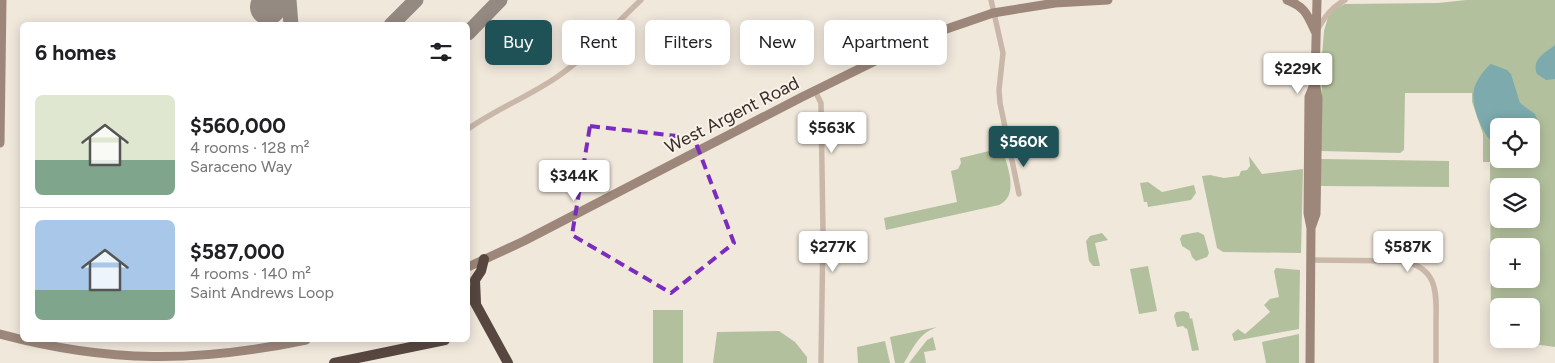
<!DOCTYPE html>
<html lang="en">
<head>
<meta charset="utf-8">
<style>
	body { margin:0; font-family:Figtree,sans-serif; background:#f6f6f6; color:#202124; height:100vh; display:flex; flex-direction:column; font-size:19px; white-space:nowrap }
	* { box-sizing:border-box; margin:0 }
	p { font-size:16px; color:#757577 }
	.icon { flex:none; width:28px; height:28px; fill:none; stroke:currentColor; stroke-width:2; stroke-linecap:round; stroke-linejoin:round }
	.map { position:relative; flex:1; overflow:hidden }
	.drawer { position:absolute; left:20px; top:22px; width:450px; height:320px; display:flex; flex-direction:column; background:#fff; border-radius:8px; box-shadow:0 2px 12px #0003 }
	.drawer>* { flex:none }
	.banner { position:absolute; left:485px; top:20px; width:475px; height:45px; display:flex; gap:10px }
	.tools { position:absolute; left:1490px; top:118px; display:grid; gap:10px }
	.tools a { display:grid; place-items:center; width:50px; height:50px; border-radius:8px; background:#fff; box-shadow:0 2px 12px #0003; font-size:25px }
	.price { position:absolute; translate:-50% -42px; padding:0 11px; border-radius:5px; background:#fff; color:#222; font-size:16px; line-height:32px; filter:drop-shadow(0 1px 2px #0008) }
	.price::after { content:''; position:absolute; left:50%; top:30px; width:15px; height:11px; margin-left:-8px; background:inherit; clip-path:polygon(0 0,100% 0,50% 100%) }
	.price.on { background:#1f5256; color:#fff }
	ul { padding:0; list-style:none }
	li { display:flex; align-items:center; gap:15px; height:125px; padding:0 15px }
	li+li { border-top:1px solid #e0e0e0 }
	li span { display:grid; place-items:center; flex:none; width:140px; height:100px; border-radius:8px; color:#555 }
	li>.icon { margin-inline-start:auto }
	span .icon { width:60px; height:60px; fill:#fffc; stroke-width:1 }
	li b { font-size:21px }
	h2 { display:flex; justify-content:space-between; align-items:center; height:60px; padding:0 15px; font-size:21px }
	.tag { padding:0 18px; border-radius:8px; background:#fff; box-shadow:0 2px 12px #0003; font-size:18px; line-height:45px }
	.tag.on { background:#1f5256; color:#fff }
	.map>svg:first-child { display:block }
</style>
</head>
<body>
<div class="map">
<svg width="1555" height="363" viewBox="0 0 1555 363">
	<rect width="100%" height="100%" fill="#f1e8dc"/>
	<path fill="#b3c09d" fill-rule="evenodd" d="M1466,0H1555V347L1491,338L1490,162H1483V134L1472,102V93H1405L1404,150L1400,153L1321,151L1322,56L1324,31L1328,17L1334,9L1345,4L1438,3ZM1499,126H1531V159H1499ZM1499,186H1531V219H1499ZM1499,246H1531V279H1499ZM1499,306H1531V339H1499Z
		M1002,148C1007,165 1020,195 999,205L886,230L884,218L957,202L951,171L958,169L961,163L960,158Z
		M1249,156L1262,174L1303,169L1301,253L1223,252L1217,248L1202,176L1210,175L1224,178L1239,176L1241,171L1247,170L1250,166Z
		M1321,159L1449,161V187L1321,186Z
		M1148,182L1162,192L1194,185L1196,193L1191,200L1148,207L1147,202H1144L1140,183Z
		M1198,232L1204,235L1209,253L1207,257L1196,261L1192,257L1190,251L1182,246L1180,239L1182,235Z
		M1102,233L1108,240L1095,243L1100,266H1093L1089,261L1086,241L1090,236Z
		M1148,266L1157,311L1139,314L1130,269Z
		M1276,268L1300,270L1299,329L1234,341L1232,334L1238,329L1245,334L1270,312L1264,305L1270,299L1279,297L1274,271Z
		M653,310H683V363H653Z
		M1184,311L1189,313L1190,319L1192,318L1199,350L1192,351L1187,328L1186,329L1183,326L1177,327L1174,316L1176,312Z
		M937,327C918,334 914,347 904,363H895L890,337Z
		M779,331L795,342L807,357V363H713L717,332Z
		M1299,334V363H1266L1262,342Z
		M933,337L936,350L924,352L926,363H909L927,340Z
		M885,341L890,363H858L857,347Z"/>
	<path fill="#7caaad" d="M1555,45V79L1546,80L1537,74C1531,59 1545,53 1555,45Z
		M1491,64L1507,70L1511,74L1520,103L1535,114L1537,119L1531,130V126H1499V147C1484,141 1470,105 1474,90C1475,82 1485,68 1491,64Z"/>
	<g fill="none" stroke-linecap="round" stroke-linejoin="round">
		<path stroke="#948a82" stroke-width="15" d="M289,0L291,25
			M391,25L416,0
			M468,33L500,0"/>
		<path stroke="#948a82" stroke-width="36" d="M268,7L274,0"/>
		<path stroke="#c9b8a9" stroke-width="5.5" d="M991,0L1003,53L999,90L1000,103L1019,194
			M1318,29C1325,16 1332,7 1345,0
			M815,91L821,103L823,233L821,363
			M468,129C496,109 528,97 557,77C588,56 613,26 641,0
			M1311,260L1400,261C1436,266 1437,289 1436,320C1436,334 1436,349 1436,363"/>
		<path stroke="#9d877a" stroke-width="9" d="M1287,0C1305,7 1307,14 1315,31
			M0,143L2,0
			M1311,228L1316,214L1317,154L1318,98L1315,82L1317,0
			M468,267L524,241L802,97L926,36L993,13L1055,3L1108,0
			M0,334C109,363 196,363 306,340
			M1310,363L1311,228L1308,213L1309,97L1315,82"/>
		<path stroke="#574740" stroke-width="10" d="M468,290L508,363
			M476,303L475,280L481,271L484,259
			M334,363L445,340"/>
	</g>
	<path fill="none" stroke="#7b2cbf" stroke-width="4" stroke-dasharray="10 6" stroke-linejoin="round" d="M590,126L694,138L734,243L671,293L572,235Z"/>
	<g text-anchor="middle" stroke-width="4" stroke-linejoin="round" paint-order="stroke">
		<g font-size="18" fill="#362d28" stroke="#f9f2e9">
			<text transform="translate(732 115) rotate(-27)" y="6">West Argent Road</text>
		</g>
	</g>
</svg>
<div class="tools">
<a><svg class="icon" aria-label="locate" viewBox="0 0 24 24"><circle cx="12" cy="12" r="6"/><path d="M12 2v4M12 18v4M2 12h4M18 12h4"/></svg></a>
<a><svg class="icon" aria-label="layers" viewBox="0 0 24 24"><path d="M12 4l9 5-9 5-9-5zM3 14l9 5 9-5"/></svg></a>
<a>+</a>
<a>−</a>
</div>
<b class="price" style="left:1298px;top:95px">$229K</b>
<b class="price" style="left:832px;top:154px">$563K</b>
<b class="price on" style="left:1024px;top:168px">$560K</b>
<b class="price" style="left:574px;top:202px">$344K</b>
<b class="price" style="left:833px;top:273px">$277K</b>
<b class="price" style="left:1408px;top:273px">$587K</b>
<div class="banner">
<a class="tag on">Buy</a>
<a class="tag">Rent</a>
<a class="tag">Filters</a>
<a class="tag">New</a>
<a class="tag">Apartment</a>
</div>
<section class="drawer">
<h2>6 homes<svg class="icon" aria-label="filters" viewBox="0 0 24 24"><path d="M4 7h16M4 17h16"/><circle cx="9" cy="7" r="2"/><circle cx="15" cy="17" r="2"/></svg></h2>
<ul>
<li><span style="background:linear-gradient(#dfe7d0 65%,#7fa58c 0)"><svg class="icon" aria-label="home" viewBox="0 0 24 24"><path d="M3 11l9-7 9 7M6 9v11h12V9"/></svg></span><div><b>$560,000</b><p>4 rooms · 128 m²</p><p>Saraceno Way</p></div></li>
<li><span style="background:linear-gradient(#a9c7e8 70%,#7fa58c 0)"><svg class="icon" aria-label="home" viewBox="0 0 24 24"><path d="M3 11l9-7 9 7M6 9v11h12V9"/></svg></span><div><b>$587,000</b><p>4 rooms · 140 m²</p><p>Saint Andrews Loop</p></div></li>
</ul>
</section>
</div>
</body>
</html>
